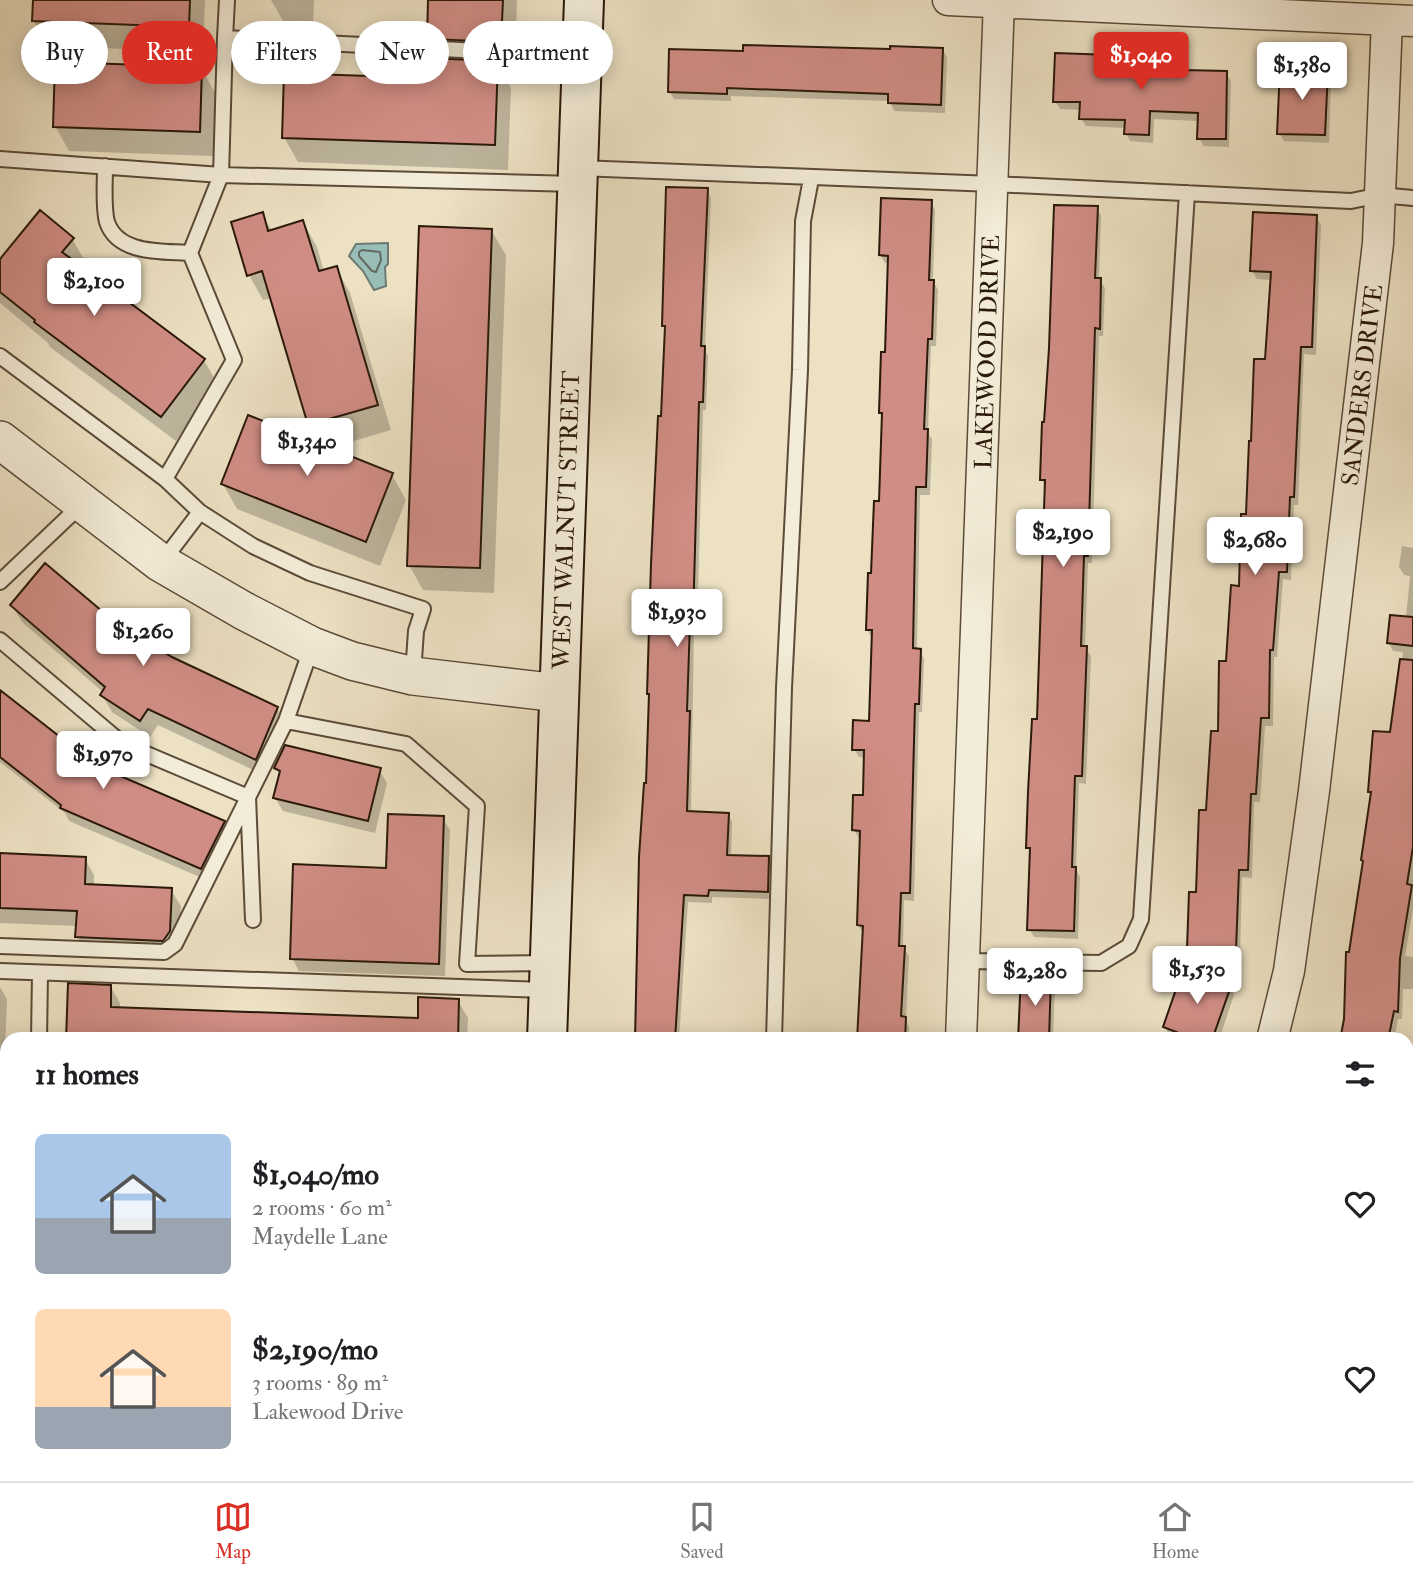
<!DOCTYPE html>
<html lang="en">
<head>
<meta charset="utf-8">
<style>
	body { margin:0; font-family:"IM FELL Double Pica",serif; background:#f6f6f6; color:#202124; height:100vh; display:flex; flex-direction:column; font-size:26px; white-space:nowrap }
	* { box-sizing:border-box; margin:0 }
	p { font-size:23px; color:#757577 }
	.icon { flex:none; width:38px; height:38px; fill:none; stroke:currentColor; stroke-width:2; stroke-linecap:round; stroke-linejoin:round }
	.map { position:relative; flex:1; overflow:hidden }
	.side { position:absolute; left:0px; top:1032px; width:1414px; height:450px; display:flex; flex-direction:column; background:#fff; border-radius:21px 21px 0 0; box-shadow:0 4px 18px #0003 }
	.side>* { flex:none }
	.banner { position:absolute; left:21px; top:21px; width:700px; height:63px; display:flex; gap:14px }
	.price { position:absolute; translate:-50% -60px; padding:0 16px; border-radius:7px; background:#fff; color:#222; font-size:23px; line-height:46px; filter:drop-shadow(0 2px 4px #0008) }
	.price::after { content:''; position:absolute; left:50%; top:42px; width:21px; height:16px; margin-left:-10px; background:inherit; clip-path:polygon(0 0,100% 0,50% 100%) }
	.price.active { background:#d93025; color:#fff }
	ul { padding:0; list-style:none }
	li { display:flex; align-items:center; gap:21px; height:175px; padding:0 35px }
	li span { display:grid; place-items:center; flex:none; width:196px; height:140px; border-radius:10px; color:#555 }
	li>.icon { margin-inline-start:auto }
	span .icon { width:84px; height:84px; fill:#fffc; stroke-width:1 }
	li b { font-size:30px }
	h2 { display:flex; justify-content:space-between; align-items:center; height:84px; padding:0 35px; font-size:30px }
	.tag { padding:0 24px; border-radius:32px; background:#fff; box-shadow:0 4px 18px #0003; font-size:24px; line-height:63px }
	.tag.active { background:#d93025; color:#fff }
	.tabs { display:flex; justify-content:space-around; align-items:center; height:98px; border-top:2px solid #e0e0e0; background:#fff; font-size:19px; color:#757577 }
	.tabs a { display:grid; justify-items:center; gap:4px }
	.tabs .active { color:#d93025 }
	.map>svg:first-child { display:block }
</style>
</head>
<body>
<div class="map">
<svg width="1413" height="1481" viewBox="0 0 1413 1481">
	<rect width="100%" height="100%" fill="#ece1c3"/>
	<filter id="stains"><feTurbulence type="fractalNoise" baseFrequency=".00286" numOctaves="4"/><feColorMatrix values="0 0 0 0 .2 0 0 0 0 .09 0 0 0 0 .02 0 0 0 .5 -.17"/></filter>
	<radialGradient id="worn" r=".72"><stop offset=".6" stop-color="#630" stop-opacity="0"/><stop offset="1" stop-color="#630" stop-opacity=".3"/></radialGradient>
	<path fill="#99bdb7" stroke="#6d7b72" stroke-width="2" d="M388,243V264L385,267L386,286L374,290L363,271L349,256L356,244Z"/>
	<path fill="#0003" d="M34,0H205L203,52L48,46L34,21Z
		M271,0H314L313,23L283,21Z
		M430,0H517L515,67L498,66L511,88L508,170L298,162L284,137L427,80L441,60L429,38Z
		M942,49L947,57L945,113L894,111L890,101L731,96V101L674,99L669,91L745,53Z
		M1111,56L1114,61L1183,64L1188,72L1226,73L1231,81L1229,147L1204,146L1199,138V121L1154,119L1153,143L1130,141L1126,133V128L1086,126L1081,118L1082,110L1060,109L1055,101Z
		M201,68L216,94L214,156L69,151L55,126Z
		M1327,71L1331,80L1329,143L1284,141L1279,133Z
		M707,190L711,198L705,350L708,356L706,410H703L697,630H694L691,813L728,814L732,822L731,857L768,858L773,866L772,899L712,897V903L688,902L679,1040H635L663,418L666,331L663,325Z
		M931,202L935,210L933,281L938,290L936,346H931L928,433L932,439L930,495H920L917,650H920L924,659L922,712H919L914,901L904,900L903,948L909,956L906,1020L909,1027V1040H860L863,933L858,925L861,838H859L854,830L864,797L866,758L859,757L854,749L871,722L872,638L867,630L881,503L884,418L881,412L887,354L890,263H885L880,255Z
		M1097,208L1101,216L1099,279L1105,288L1103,336H1099L1092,563H1088L1085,648L1091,656L1086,784L1079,783L1076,869L1080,877L1078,939L1034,937L1029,929L1032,854L1028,848L1039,721L1046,487L1042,480Z
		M262,214L272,231L303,222L317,247L324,272L336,268L350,293L391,430L327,449L392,475L406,500L380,566L237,509L223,484L322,447L309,425L272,298L263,300L249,275Z
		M1316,217L1321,225L1316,355L1304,354L1298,505H1294L1291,580L1283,579L1277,657H1274L1273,726H1265L1260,802H1254L1252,878L1242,877L1240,959L1194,957L1189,949L1227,663L1240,587L1253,443L1267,361L1272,280L1257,279L1252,271Z
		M491,230L506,255L494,593L423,590L409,565Z
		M72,239L87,264L83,269L204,360L218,385L176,441L50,347L47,342L0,303V262Z
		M1402,546L1413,548V908L1405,956L1413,957V989H1403L1402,1019H1398L1394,1040H1341L1346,1019L1350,954L1372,797L1370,792L1392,734L1403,652L1393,651L1389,643L1406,618L1410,576L1404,575L1399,567Z
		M12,605L129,636L171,659L277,708L287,726L266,776L158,725L150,737L112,712L102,695L103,692L22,622Z
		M0,692L77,752L81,761L224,822L232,835L209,881L69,821L65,813L0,762Z
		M276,768L379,770L387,783L375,833L283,811L275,798L281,776Z
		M443,818L450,830L445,976L299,971L292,958Z
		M0,856L85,859L94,875V886L171,890L181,906L179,948L176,954L173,956L86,953L77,936V926L0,923Z
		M1050,977L1055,985L1053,1038L1152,1040H1019Z
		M110,986L120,1003V1009L419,1020L458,1001L468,1018L467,1040H68Z
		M0,987L7,999L0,1189Z
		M1230,987L1234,995L1219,1040H1181L1169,1035L1165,1027Z
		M1413,1283V1371L1407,1376V1288Z"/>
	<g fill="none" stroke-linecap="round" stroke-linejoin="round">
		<path stroke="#626b60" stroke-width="2" d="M362,250L380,252L381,260L376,272L372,271L359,256V252Z"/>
	</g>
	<path fill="#d08d85" stroke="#2b190a" stroke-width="2" d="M33,0H190L189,27L32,21Z
		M428,0H503L501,42L427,39Z
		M743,45L890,49V46L943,48L941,105L888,103V94L727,88V94L668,92L669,49L743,51Z
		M1055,53L1112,55V59L1185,62L1184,70L1227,71L1226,139H1197L1198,113L1150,111L1149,135L1124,134L1125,120L1079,119L1080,102H1053Z
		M426,58L498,61L495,145L282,138L284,73L425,78Z
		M55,62L202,67L200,132L53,127Z
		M1280,68L1328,70L1325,135L1277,134Z
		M666,187L708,188L701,346H705L703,402H699L693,622H690L687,711H690L687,811L729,813L727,855L769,856L768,892L709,890L708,896L684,895L675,1040H635L639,857L644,783H646L649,694H647L651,564L658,416H661L665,326H662Z
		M881,198L932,200L929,280H934L932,339H928L924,429H928L926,487H916L913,648L921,649L919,704H915L910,893H901L899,946H905L901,1016L906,1017L905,1040H857L863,926L857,925L860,831L852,830L853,795H863L864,750H852L853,720L869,721L872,630H866L868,573H871L874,501H879L882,413H879L881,352H885L888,256L879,255Z
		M1054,205L1098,206L1095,278H1101L1100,329L1095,328L1088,556H1084L1081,646H1087L1082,776H1075L1072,867H1076L1074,931L1027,930L1030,848H1026L1028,792L1032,719H1037L1045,480H1040L1042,422H1044L1049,348Z
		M40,210L74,238L62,252L205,359L161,417L34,322L35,320L0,292V259Z
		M263,212L268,231L303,220L319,271L337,266L378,405L308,425L262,271L247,276L231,222Z
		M1253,212L1317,215L1312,347H1301L1294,497H1290L1287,572H1279L1273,650H1270L1269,718H1261L1256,794H1251L1248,870H1239L1236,951L1187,949L1189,892H1196L1199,810H1206L1211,731H1218L1219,661H1226L1231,585L1239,586L1241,514H1246L1249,441H1251L1254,359H1265L1271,272L1250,271Z
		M419,226L492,229L480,568L407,566Z
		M248,415L393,473L366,542L221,484Z
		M45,563L128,633L130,630L172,657L278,707L256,760L148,709L140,721L100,695L105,687L10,605Z
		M1390,615L1413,617V646L1387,643Z
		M1400,659L1413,660V847L1407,884L1412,885L1400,958L1398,1012L1394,1011L1388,1040H1340L1344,1019L1346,952H1349L1363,861L1361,860L1371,792H1368L1373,731L1390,732Z
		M0,690L78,751L74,756L225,821L201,869L60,808L61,805L0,757Z
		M285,745L381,768L368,821L273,798L280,771L274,768Z
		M388,814L444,816L439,964L290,959L293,864L386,868Z
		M0,853L86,857L85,884L172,888L170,931L163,941L75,937L77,911L0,908Z
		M1183,969L1231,986L1212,1040H1197L1163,1027Z
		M1021,974L1051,976L1049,1040H1018Z
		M68,983L111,985V1007L418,1018V997L459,999L458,1040H66Z"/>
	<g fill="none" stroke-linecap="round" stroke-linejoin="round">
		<defs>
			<path id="service" d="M227,0L225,38L581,56
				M225,38L221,175L576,184
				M0,159L221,175L190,253L234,360L165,479
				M105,166C105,182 103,208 107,222C118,255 163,251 190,253
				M579,168L993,184L1351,201L1380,195L1413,198
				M0,356L165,479L200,512L253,546L310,573L423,609L416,631L413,674
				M162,562L200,512
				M0,582L82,504
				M0,640L123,744L248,797L253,920
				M286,721L406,744L477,806L467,964L548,963
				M0,946L164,952L175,944L286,721L312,646
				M964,961L1101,963L1129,946L1141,919L1187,193
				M0,971L547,990
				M39,1040L40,973
				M774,1040L784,688L800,370L803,221L811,179
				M1407,1187L1413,1179
				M0,1204L7,1205"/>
			<path id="minor" d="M948,0L1413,21
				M961,1040L999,0
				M1272,1040L1289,971L1314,791L1378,243L1387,20
				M1407,1441L1413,1438
				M0,1476L115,1481
				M945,1481V1475
				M1323,1481L1339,1475"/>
			<path id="tertiary" d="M0,440L161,563L244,611L312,646L352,661L413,676L559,693"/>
			<path id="secondary" d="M547,1040L584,0
				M531,1481V1475"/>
		</defs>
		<use href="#service" stroke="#5b4b38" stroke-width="18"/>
		<use href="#minor" stroke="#5b4b38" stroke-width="33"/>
		<use href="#tertiary" stroke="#5b4b38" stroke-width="40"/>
		<use href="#secondary" stroke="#2b190a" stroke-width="42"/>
		<use href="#service" stroke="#f3ecd8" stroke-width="14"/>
		<use href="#minor" stroke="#f3ecd8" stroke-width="30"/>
		<use href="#tertiary" stroke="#f3ecd8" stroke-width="37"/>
		<use href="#secondary" stroke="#f3ecd8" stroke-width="38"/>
	</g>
	<g text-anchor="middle" stroke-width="6" stroke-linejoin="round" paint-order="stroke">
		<g font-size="24" fill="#2b190a" stroke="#f3ecd8">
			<text transform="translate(987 352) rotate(-88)" y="8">LAKEWOOD DRIVE</text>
			<text transform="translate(1362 385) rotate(-83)" y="8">SANDERS DRIVE</text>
			<text transform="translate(566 520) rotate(-88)" y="8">WEST WALNUT STREET</text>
		</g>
	</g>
	<rect width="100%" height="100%" filter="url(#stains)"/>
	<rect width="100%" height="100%" fill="url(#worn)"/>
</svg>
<b class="price active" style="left:1141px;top:92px">$1,040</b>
<b class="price" style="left:1302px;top:102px">$1,380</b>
<b class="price" style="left:94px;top:318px">$2,100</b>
<b class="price" style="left:307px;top:478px">$1,340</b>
<b class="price" style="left:1063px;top:569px">$2,190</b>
<b class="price" style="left:1255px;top:577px">$2,680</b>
<b class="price" style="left:677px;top:649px">$1,930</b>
<b class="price" style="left:143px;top:668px">$1,260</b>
<b class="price" style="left:103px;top:791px">$1,970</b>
<b class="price" style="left:1197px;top:1006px">$1,530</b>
<b class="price" style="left:1035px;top:1008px">$2,280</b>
<div class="banner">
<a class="tag">Buy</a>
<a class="tag active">Rent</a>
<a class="tag">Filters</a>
<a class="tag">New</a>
<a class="tag">Apartment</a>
</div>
<section class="side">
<h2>11 homes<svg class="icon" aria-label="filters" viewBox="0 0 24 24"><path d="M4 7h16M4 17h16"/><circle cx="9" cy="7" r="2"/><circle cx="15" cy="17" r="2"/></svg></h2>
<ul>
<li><span style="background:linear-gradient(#a9c7e8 60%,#9aa5b1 0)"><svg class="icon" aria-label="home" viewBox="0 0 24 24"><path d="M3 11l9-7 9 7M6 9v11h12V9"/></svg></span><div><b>$1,040/mo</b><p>2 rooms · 60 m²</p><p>Maydelle Lane</p></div><svg class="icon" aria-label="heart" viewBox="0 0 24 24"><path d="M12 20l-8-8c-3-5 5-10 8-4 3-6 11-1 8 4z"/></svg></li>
<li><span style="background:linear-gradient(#ffd9b3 70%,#9aa5b1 0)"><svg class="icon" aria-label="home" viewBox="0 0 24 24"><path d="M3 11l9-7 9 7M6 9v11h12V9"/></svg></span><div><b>$2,190/mo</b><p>3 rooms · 89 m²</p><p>Lakewood Drive</p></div><svg class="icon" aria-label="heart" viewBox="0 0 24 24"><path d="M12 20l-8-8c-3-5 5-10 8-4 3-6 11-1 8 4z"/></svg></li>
</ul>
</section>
</div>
<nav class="tabs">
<a class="active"><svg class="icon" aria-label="map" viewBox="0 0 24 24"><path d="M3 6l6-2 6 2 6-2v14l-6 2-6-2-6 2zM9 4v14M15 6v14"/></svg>Map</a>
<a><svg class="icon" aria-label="saved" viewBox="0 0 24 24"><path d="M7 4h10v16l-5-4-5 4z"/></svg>Saved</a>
<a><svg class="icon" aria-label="home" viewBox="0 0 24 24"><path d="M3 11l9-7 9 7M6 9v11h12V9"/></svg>Home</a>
</nav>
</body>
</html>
